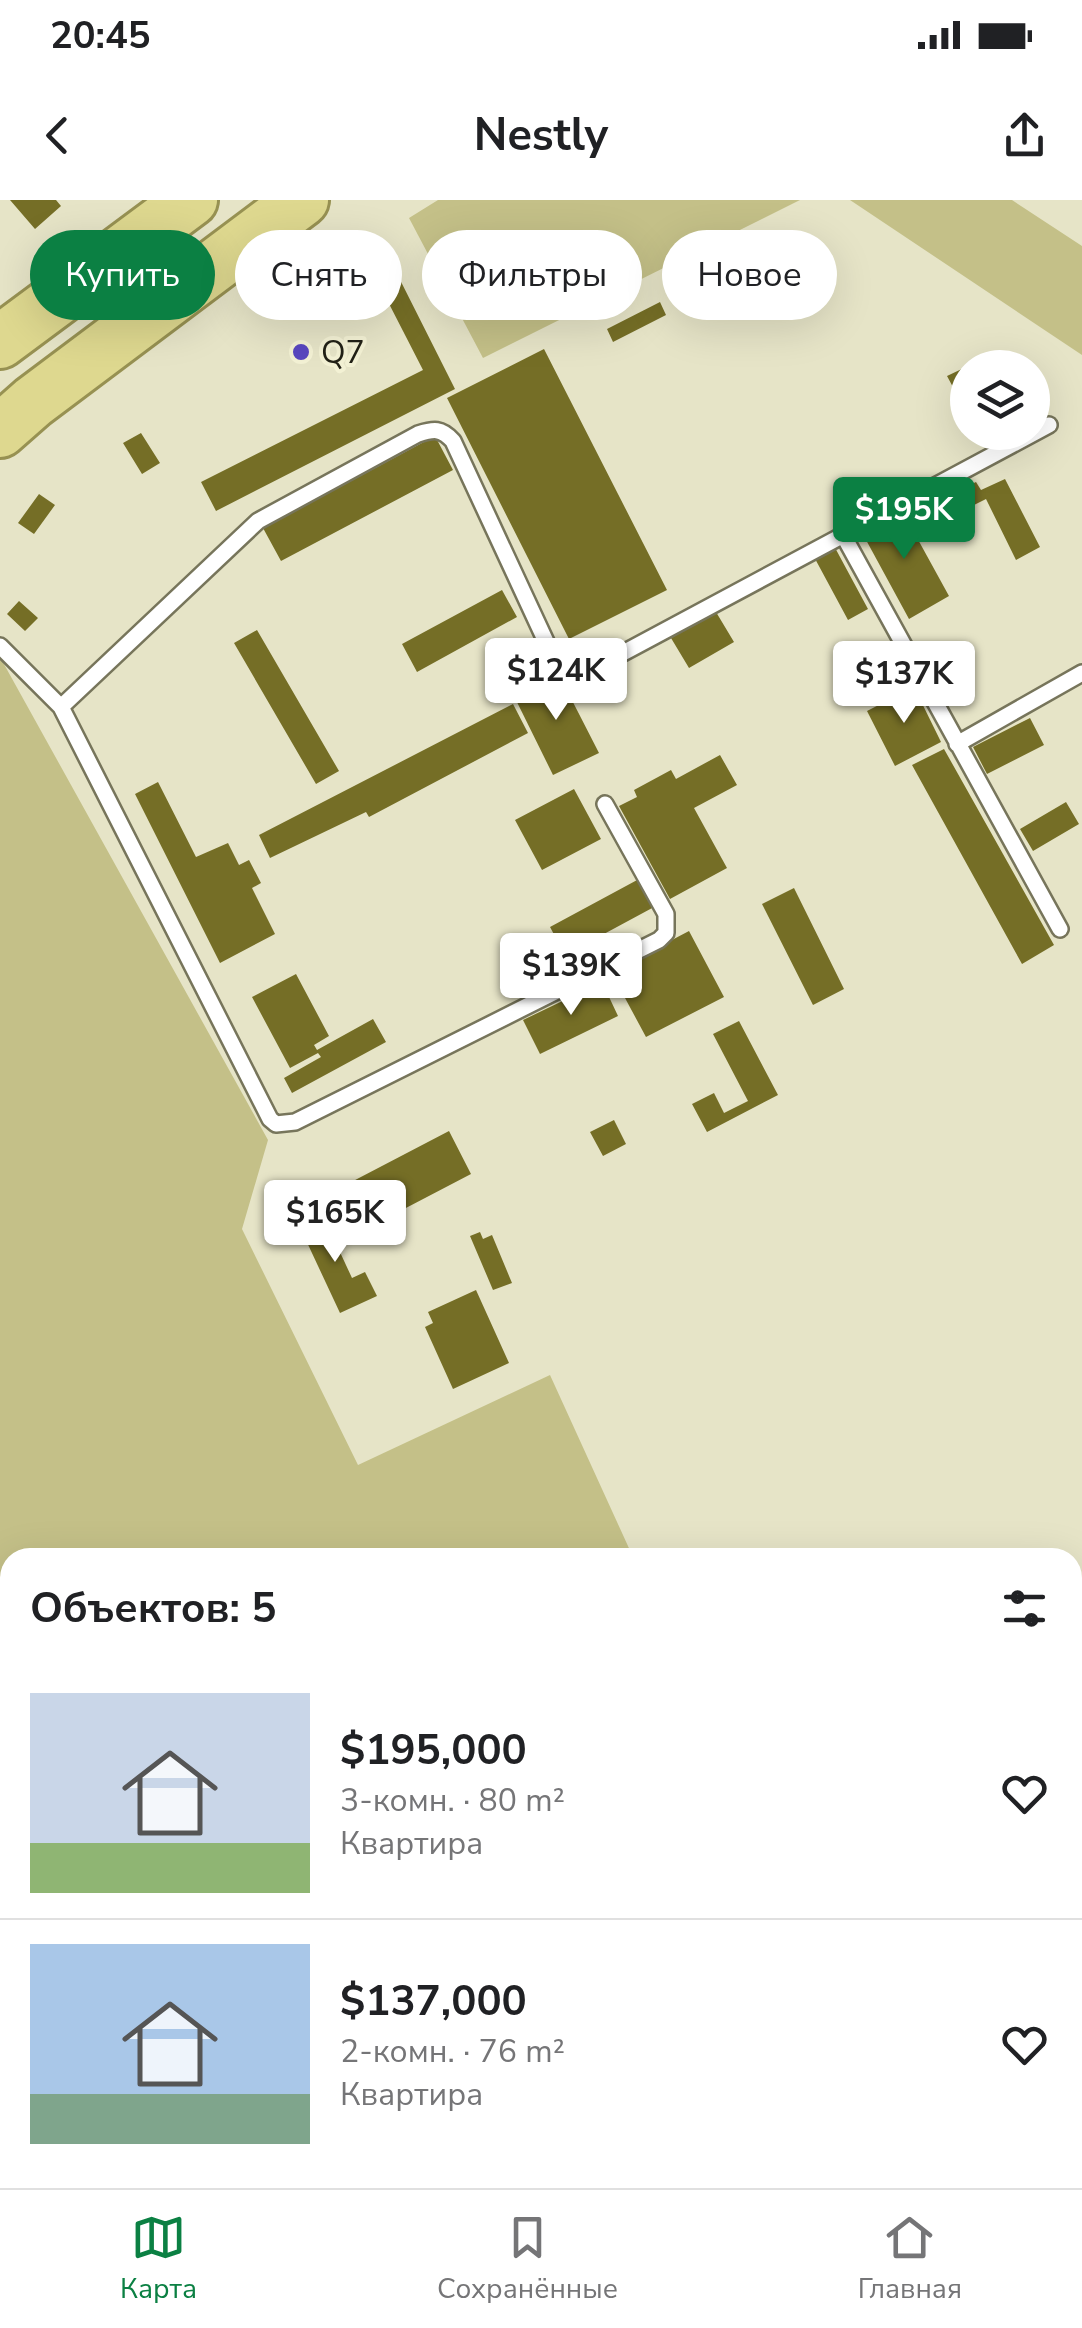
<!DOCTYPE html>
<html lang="ru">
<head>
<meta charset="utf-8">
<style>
	body { margin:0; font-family:"Nunito Sans",sans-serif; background:#f2f2f2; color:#202124; height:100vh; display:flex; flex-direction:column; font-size:38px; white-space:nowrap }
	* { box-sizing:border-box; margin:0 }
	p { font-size:32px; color:#757577 }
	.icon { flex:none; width:55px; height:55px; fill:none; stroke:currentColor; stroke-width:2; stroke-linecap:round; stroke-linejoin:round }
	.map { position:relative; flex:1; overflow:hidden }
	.sheet { position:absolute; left:0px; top:1348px; width:1082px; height:642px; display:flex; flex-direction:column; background:#fff; border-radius:30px 30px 0 0; box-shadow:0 10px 40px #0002 }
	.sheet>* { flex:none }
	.hud { position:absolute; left:30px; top:30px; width:1022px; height:90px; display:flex; gap:20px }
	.tools { position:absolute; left:950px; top:150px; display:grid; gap:20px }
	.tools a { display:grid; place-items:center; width:100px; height:100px; border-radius:50%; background:#fff; box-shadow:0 10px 40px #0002; font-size:50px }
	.price { position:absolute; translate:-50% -85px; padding:0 22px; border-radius:10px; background:#fff; color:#222; font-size:32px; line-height:65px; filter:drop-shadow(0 2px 5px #0008) }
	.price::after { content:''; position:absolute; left:50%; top:60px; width:30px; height:22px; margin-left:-15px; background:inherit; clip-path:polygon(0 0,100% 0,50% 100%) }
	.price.on { background:#0b8043; color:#fff }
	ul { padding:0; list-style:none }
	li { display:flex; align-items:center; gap:30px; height:250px; padding:0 30px }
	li+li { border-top:2px solid #e0e0e0 }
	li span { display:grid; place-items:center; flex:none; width:280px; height:200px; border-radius:0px; color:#555 }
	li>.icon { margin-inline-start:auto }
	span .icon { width:120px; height:120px; fill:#fffc; stroke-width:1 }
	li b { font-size:42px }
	h2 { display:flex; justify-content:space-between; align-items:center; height:120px; padding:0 30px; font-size:42px }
	.tag { padding:0 35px; border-radius:45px; background:#fff; box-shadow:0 10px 40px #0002; font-size:35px; line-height:90px }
	.tag.on { background:#0b8043; color:#fff }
	.status { display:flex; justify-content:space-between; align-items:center; height:70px; padding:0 50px; background:#fff; direction:ltr }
	.status svg { height:28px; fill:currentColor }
	header { display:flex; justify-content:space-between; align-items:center; height:130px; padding:0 30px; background:#fff; font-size:45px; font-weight:700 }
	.dock { display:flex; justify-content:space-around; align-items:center; height:140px; border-top:2px solid #e0e0e0; background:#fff; font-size:28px; color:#757577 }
	.dock a { display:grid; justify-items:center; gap:5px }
	.dock .on { color:#0b8043 }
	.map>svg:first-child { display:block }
</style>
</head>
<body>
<div class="status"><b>20:45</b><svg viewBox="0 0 49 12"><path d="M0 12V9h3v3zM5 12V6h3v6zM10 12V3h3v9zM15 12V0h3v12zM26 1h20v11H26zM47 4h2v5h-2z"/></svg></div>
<header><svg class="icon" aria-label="back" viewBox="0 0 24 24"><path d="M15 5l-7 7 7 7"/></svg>Nestly<svg class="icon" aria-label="share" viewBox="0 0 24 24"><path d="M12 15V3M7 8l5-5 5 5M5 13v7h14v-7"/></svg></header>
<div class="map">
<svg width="1082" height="1988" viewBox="0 0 1082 1988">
	<rect width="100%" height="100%" fill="#e6e4c7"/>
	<path fill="#c4c088" d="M438,0H800L483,158L409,18Z
		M850,0H1012L1082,46V155Z
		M0,457L268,940L242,1029L358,1265L550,1175L633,1357L10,1358V1397L0,1376Z
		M293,1980H916L919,1988H297Z"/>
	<path fill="#756e26" d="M10,0H56L61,6L35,29Z
		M383,46L455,189L216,311L201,282L423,170L364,55Z
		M660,102L666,115L613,142L607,129Z
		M544,149L667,390L569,439L447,198Z
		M968,166V215L947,176Z
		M141,233L160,263L142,274L123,243Z
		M435,236L453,270L281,361L263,328Z
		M1005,279L1040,347L1016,360L986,299L966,309L957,291L976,282L981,290Z
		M39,294L55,305L34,334L18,323Z
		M899,305L949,396L909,419L859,327Z
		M833,344L868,409L848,420L813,355Z
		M502,390L517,417L417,472L402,444Z
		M19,401L38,418L25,431L7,414Z
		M716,412L734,442L689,468L671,438Z
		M257,430L339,571L316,584L234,443Z
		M557,471L599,553L553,575L513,494Z
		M914,487L941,542L895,566L867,511Z
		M513,504L528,533L369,617L366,612L270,658L259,635Z
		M1030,518L1044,545L987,574L973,547Z
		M944,549L1054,745L1022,764L912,565Z
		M720,555L737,585L694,608L727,668L670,699L619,606L637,597L634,590L671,570L676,579Z
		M158,582L196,657L228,643L239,665L249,660L261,683L252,688L275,734L220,763L135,594Z
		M574,589L601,639L542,670L515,620Z
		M1066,602L1079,624L1033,651L1020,629Z
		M639,679L654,707L565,755L550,727Z
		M794,688L844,789L813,805L762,704Z
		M689,731L724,797L646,837L611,772Z
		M296,774L329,836L314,845L317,850L373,819L386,842L292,893L284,878L321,857L318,853L290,868L252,797Z
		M602,782L618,816L540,854L523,820Z
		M739,821L778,895L707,932L692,904L714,893L724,913L748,901L713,834Z
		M614,920L626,944L603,956L590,932Z
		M449,931L471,974L358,1033L336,990Z
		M320,1009L352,1078L365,1072L377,1096L340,1113L297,1021Z
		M480,1032L483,1039L492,1035L512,1083L493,1090L470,1036Z
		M476,1090L509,1163L453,1189L425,1127L433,1123L428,1112Z"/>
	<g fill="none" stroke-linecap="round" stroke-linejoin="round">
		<defs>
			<path id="service" d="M842,333L1060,729
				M0,446L61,507L270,919L276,924L295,922L659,740L666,733V714L605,604
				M61,507L258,321L418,234C434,229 441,228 453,241L548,446L564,472L574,474L595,468L1049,225
				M957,544L1082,473"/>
			<path id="trunk" d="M0,142L191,0
				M0,231L33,202L302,0"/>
		</defs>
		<use href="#service" stroke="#77755b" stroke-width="20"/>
		<use href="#trunk" stroke="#979152" stroke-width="58"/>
		<use href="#service" stroke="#fff" stroke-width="15"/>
		<use href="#trunk" stroke="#ded88f" stroke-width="52"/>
	</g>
	<circle fill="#5947bf" stroke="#f3f1d4" stroke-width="4" cx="301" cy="152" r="10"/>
	<g text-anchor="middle" stroke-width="8" stroke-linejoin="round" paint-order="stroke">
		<g font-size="32" fill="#222116" stroke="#f3f1d4" text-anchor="start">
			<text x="321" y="163">Q7</text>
		</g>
	</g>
</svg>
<div class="tools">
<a><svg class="icon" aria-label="layers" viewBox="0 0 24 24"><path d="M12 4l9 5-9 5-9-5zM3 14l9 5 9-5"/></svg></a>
</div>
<b class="price on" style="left:904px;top:362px">$195K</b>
<b class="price" style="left:556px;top:523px">$124K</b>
<b class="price" style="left:904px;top:526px">$137K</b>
<b class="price" style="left:571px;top:818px">$139K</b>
<b class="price" style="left:335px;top:1065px">$165K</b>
<div class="hud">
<a class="tag on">Купить</a>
<a class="tag">Снять</a>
<a class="tag">Фильтры</a>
<a class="tag">Новое</a>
</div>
<section class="sheet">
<h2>Объектов: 5<svg class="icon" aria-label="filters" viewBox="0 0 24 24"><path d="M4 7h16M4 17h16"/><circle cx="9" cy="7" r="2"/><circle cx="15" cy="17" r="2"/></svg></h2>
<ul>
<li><span style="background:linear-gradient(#c9d6e8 75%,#8fb573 0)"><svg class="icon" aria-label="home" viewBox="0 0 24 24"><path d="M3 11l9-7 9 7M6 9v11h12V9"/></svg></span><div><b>$195,000</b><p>3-комн. · 80 m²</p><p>Квартира</p></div><svg class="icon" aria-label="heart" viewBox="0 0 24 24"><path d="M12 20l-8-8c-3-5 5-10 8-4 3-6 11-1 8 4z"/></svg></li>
<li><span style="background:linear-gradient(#a9c7e8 75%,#7fa58c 0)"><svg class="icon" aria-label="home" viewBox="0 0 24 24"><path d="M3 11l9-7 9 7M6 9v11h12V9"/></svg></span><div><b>$137,000</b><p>2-комн. · 76 m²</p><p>Квартира</p></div><svg class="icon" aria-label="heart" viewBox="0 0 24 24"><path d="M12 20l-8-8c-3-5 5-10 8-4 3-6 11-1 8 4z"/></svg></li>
</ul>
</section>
</div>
<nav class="dock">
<a class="on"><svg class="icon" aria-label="map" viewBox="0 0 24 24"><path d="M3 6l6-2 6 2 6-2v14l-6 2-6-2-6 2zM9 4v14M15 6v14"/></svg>Карта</a>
<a><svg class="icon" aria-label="saved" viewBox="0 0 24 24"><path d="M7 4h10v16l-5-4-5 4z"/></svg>Сохранённые</a>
<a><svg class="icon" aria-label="home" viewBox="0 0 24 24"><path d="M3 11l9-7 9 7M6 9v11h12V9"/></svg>Главная</a>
</nav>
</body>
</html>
